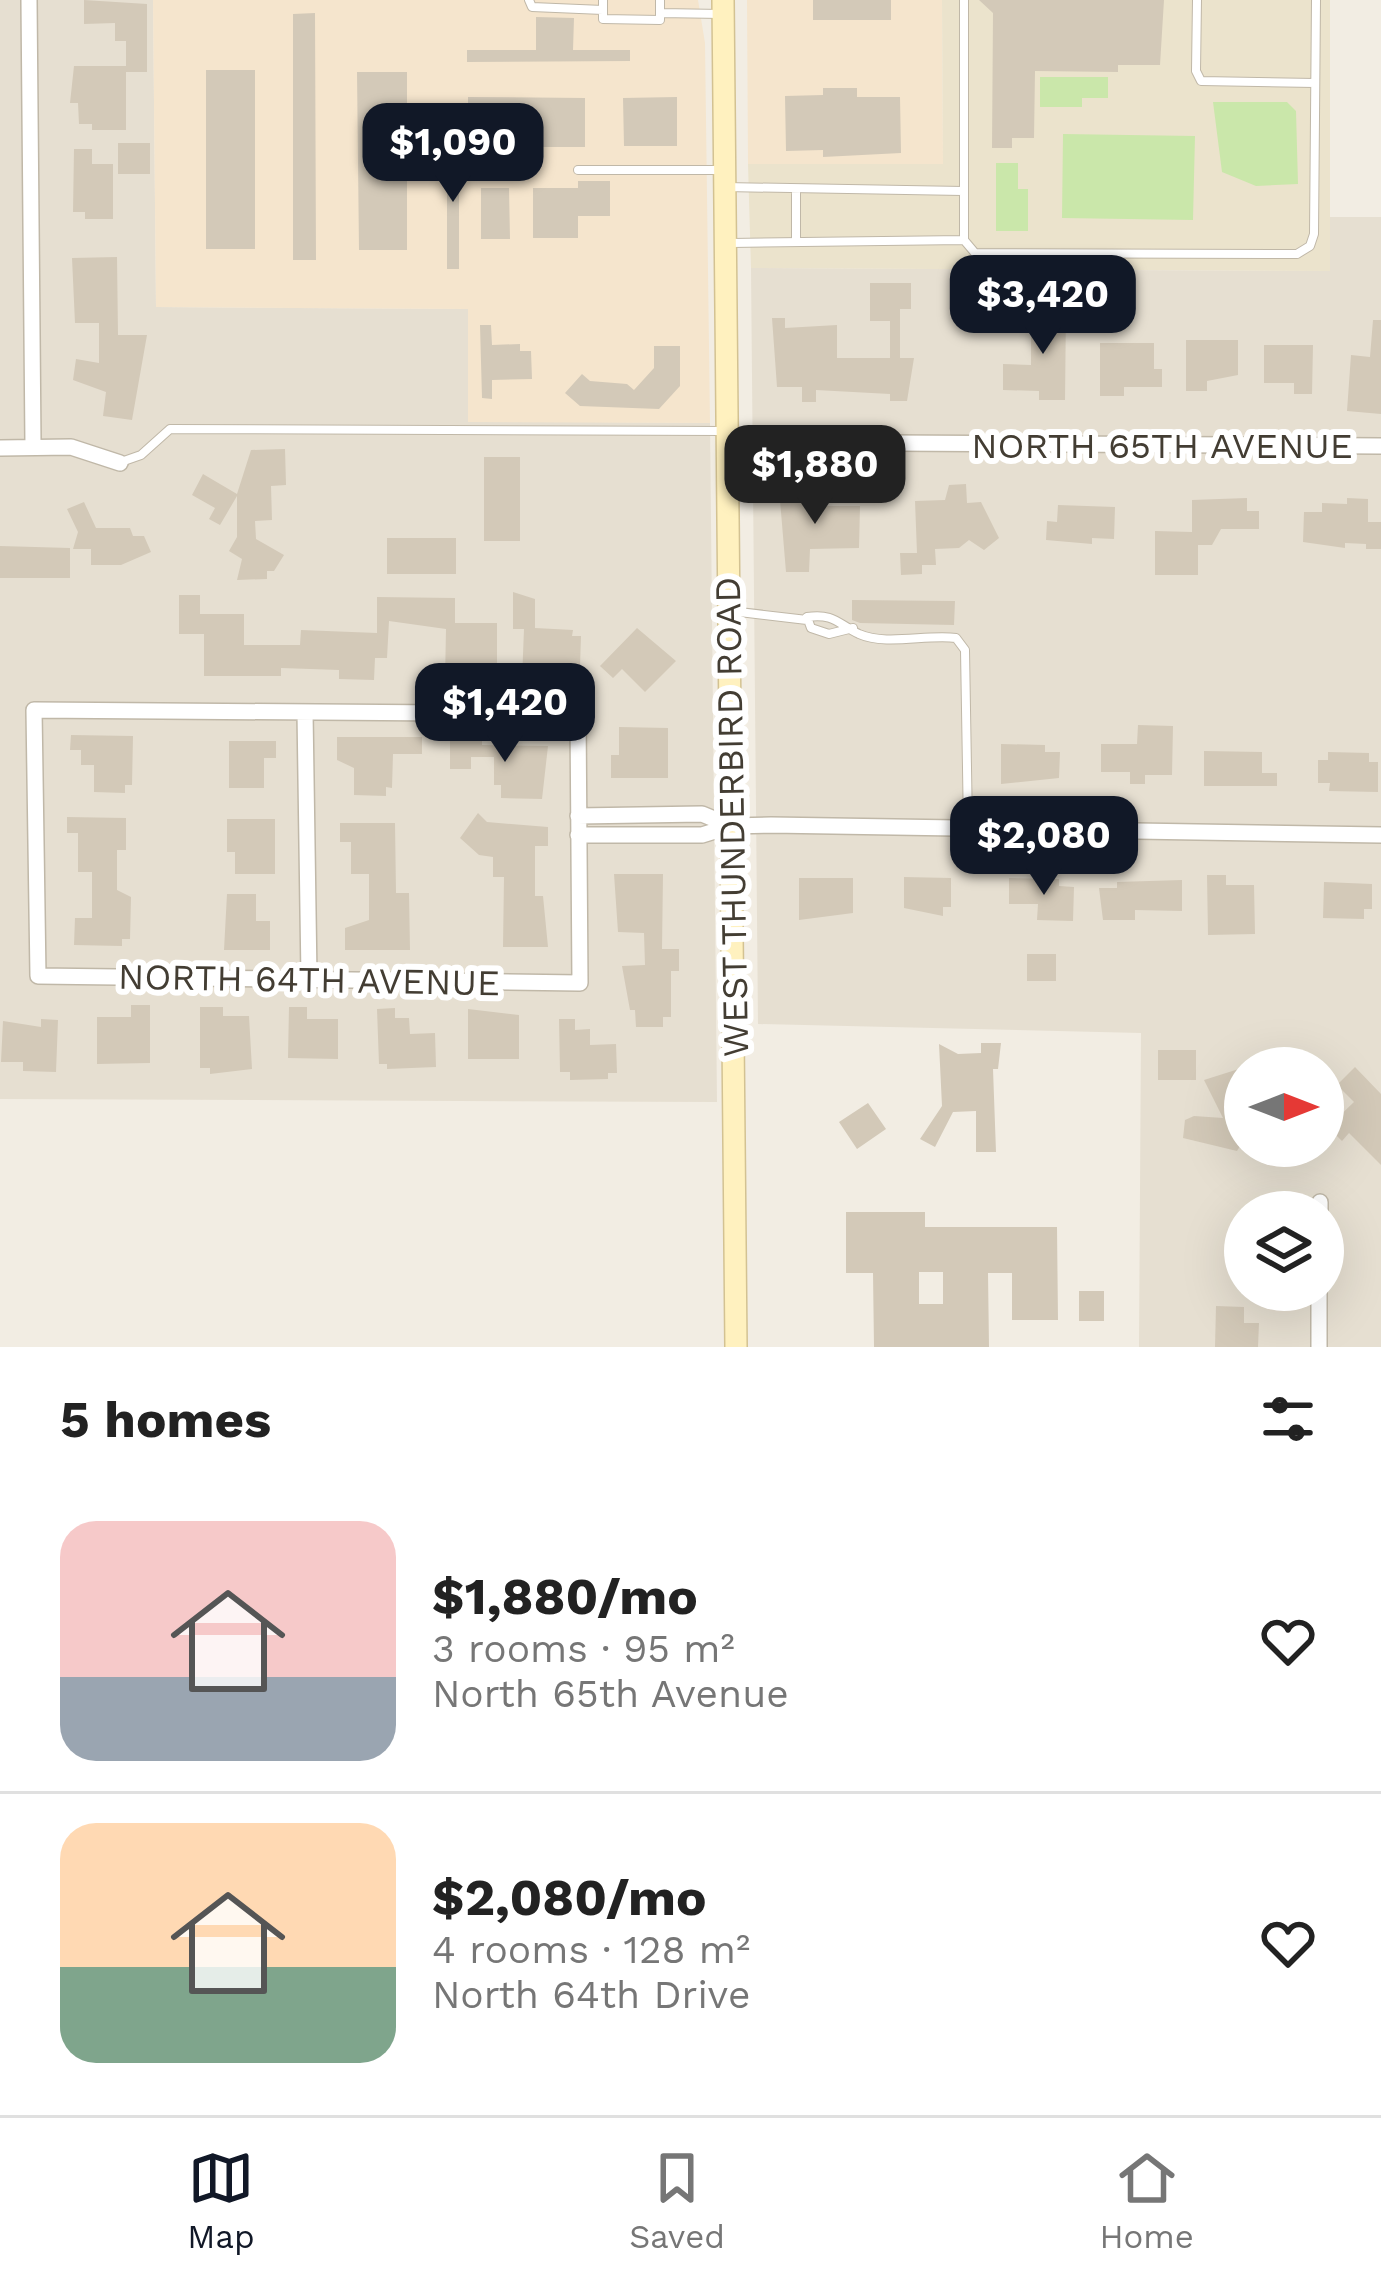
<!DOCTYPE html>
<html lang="en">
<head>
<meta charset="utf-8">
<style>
	body { margin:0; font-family:"Work Sans",sans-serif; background:#f6f6f6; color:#222; height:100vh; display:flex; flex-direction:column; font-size:45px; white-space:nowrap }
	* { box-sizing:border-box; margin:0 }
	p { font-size:39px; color:#767676 }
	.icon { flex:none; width:66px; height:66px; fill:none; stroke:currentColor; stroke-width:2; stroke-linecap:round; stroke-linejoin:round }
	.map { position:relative; height:1347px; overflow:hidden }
	.panel { display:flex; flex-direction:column; background:#fff; flex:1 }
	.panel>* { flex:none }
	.needle { width:78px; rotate:90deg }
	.buttons { position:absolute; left:1224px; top:1047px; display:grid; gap:24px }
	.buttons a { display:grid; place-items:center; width:120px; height:120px; border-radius:50%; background:#fff; box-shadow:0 12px 48px #0002; font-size:60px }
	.price { position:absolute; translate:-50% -102px; padding:0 27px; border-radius:24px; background:#111827; color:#fff; font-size:39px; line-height:78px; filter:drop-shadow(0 3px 6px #0008) }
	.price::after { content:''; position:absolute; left:50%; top:72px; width:36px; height:27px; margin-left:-18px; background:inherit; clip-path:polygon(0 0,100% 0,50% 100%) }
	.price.current { background:#222; color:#fff }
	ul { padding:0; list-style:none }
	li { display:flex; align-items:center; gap:36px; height:300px; padding:0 60px }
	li+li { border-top:3px solid #e0e0e0 }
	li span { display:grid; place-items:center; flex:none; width:336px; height:240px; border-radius:36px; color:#555 }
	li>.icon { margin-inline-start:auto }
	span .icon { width:144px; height:144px; fill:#fffc; stroke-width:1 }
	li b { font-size:51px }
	h2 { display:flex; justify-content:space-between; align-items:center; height:144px; padding:0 60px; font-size:51px }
	.dock { display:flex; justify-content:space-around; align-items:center; height:168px; border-top:3px solid #e0e0e0; background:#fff; font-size:33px; color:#767676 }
	.dock a { display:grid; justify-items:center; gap:6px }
	.dock .current { color:#111827 }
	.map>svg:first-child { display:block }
</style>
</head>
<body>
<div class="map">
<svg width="1381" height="1347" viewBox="0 0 1381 1347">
	<rect width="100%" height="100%" fill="#f2ede3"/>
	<path fill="#e6dfd1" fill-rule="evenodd" d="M0,0H153L156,307L469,309L468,421L710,423L717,1102L0,1099Z
		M1330,217H1381V1347H1139L1141,1033L758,1024L751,268L1329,271ZM1245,1068H1323V1146H1245ZM1245,1212H1323V1290H1245Z"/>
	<path fill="#f5e5cd" d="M153,0H698L705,43L710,423L468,422V309L156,307Z
		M747,0H942L943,164H748Z"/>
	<path fill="#ebe3cc" d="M942,0H1330V271L751,268L748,164H943Z"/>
	<path fill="#cae7aa" d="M1040,77H1108V98H1082V107H1040Z
		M1213,102H1287L1296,111L1298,184L1256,186L1222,172Z
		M1063,134L1195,136L1193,220L1062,218Z
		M996,163H1018V189H1028V231H996Z"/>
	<path fill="#d3c9b8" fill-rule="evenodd" d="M84,0L147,4V72H126V130H92V124H79L78,103H70L74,66H126V41H115V23L84,24Z
		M813,0H891V20H813Z
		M979,0H1164L1160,65H1118V72L1035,71L1034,138H1012V148H992L993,13Z
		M315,13L316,260H293V14Z
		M536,17L574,18L573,50H630V61L467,62V50H536Z
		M206,70H255V249H206Z
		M357,72H407V250H359Z
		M823,88H857V97H900L901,153L823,157V150L786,151L785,96L823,95Z
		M468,97L585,98V147H468Z
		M677,97V146H624L623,98Z
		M447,141H459V269H447Z
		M118,143H150V174H118Z
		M74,149H92V164H113V219H85V212H73Z
		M578,181H610V216H578V238H533V188H578Z
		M481,188H509L510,239H481Z
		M117,257L118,335H147L132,420L103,416L106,392L73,380L76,359L99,363V323H75L72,258Z
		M870,283H911V309H900V358H914L907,401H890V394L816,390V402H802V387H777L772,318H785V328L837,325V358H890V321H870Z
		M1031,308H1066L1065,400H1039V391L1003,390V364L1031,365Z
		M1373,320H1381V414L1347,411L1351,355L1370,357Z
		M480,325H491L492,345L520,344V351H531L532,379L492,380V399L482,398Z
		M1186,340H1238V375L1207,381V391H1186Z
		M1100,343H1154V369H1162V387H1124V396H1100Z
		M1264,345H1313L1312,394H1294V383H1264Z
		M654,346H680V386L659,409L580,406L565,393L582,374L590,381L627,384L634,390L654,368Z
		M285,449L286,485L271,486L272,520L255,521L256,539L284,555L274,571H267V579L237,580L242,559L229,551L237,537V496L220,525L209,519L215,508L192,495L203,474L237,494L251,450Z
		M484,457H520V541H484Z
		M966,484L967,503L981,502L999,538L984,550L969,540L959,548L935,549L936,565H922V574L901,575L900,553H917L915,501L945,500L949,485Z
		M779,488H804L805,496H819V506H860L859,548L810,549L809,572H786Z
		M1247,498V511H1259V529H1221L1212,545H1198V575H1155V531L1192,532V500Z
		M1347,498L1368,499V522H1381V549H1366V544L1345,543V548L1303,542L1304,512H1322V503L1347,504Z
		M84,502L96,528H130L133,536H144L151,552L121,565H91V549H73L78,532L67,509Z
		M1058,505L1115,507L1114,539L1092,538V544L1046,540L1047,521L1057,522Z
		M387,538H456V574H387Z
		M0,546L70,548V578H0Z
		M513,592L535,599V628L573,630L572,636H581L580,666L553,665L552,681L522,680L524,629H513Z
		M179,595H200V614H244V645H300L301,630L377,633V597L455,598V623H497V669H463V680H445L446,629L389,621L387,658H375L374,680L339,679V670L281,668V676H204V634H179Z
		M852,600L955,601L954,625L860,623L852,620Z
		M637,628L676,661L645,692L622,669L613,678L600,666Z
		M1138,725L1173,726L1172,775H1145V784H1130V772H1101V744H1137Z
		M619,727L668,728V778H611V755H619Z
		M71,735L133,736L132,785H125V793L94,792V765H81V750H70Z
		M450,736H482V745L548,746L542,799L501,798V785H494V757H471V769H450Z
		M337,737H422V754H393L392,788L386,787V796L354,795V768L337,760Z
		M229,741H276V758H264V788H229Z
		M1001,744L1045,745V752H1060L1059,778L1001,784Z
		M1204,751L1262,752V773H1277V786H1204Z
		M1328,752L1369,753V762H1378V792L1329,791L1330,783H1318V760H1328Z
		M478,813L487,822L548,827V846H535V896H543L548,947H503L504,877H493V857L479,855L460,838Z
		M67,817L126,818V850H117V890L131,897L130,939H122V946L74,945L75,918H92V872H78V833H67Z
		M227,819H275V874H235V852H227Z
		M340,823H395L396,893H409L410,950H345V928L369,920V874H351V842H340Z
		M614,874H663L662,949H679V971H671V1017H663V1027H636L635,1010H630L622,966L645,965L644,933L618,932Z
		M1207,875H1226V885H1254L1255,934L1208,935Z
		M904,877L951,878V907H943V916L904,908Z
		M799,878H853V913L799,920Z
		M1009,878L1059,879V886L1074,887L1073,921L1037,920L1038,904H1009Z
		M1182,880V911L1135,910V920H1103L1099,888H1117V882Z
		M1324,882L1372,884V909H1364V919L1323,918Z
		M227,894H256V921H270V950H224Z
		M1027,954H1056V981H1027Z
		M131,1005H150V1063L97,1064V1017H131Z
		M200,1007H223V1016H249L252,1069L210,1074V1068H200Z
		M289,1007H307V1019H338V1059L288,1058Z
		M395,1008V1018H409L410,1034L435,1033L436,1067L387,1069V1064H379L377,1009Z
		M468,1009L519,1015V1059H468Z
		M41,1019L58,1020L56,1072L23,1071V1062H1L3,1021L41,1027Z
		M559,1019H575V1030L590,1029V1045L616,1044L617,1073H608V1079L570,1080V1072H560Z
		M981,1043H1001L998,1069H993L996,1152H976V1111L953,1112L935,1147L920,1139L942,1106L939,1044L958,1054L981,1053Z
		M1158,1050H1196V1080H1158Z
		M1245,1067V1138L1237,1151L1183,1138L1185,1120L1194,1116L1223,1118L1204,1080Z
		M1355,1067L1381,1094V1165L1349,1133L1342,1141L1328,1127L1354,1102L1337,1085Z
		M868,1103L886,1129L857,1149L839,1122Z
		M846,1212H925V1227H1057L1058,1320H1012V1273H988L989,1347H874L873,1273H846ZM919,1272H943V1304H919Z
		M1079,1291H1104V1321H1079Z
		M1216,1306L1244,1307V1323H1259L1258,1347H1215Z"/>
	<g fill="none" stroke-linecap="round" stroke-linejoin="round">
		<defs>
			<path id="service" d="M529,0L532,7L603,10
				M603,0V19L660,20V13
				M660,0V13L722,14
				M964,0V240L975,253L1297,254L1310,246L1314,234L1316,0
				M1197,0L1196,71L1201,81L1315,83
				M578,170H723
				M725,187L963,191
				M796,240V190
				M731,243L964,240
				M121,462L141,455L170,429L724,431
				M731,611L807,620
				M853,628L829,634L811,628L807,617C834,613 838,624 859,634C886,646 927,634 956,638L965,650L968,827"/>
			<path id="minor" d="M29,0L33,444
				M727,442L1381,446
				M0,448L71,447L120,463
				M34,710L578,714L580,983L38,976Z
				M305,712L309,977
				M578,816L702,814L731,826
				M578,835H702L731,826L771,825L1381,835
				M1320,1212V1202
				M1319,1347V1290"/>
			<path id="secondary" d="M723,0L736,1347"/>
		</defs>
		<use href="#service" stroke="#c0b8a8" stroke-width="10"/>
		<use href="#minor" stroke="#c0b8a8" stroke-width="18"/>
		<use href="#secondary" stroke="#d3c292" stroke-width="24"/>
		<use href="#service" stroke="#fff" stroke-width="8"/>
		<use href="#minor" stroke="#fff" stroke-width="15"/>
		<use href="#secondary" stroke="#fff1bf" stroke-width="21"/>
	</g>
	<g text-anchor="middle" stroke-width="12" stroke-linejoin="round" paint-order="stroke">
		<g font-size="36" fill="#433d33" stroke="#fff">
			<text x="1162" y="458">NORTH 65TH AVENUE</text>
			<text transform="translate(731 817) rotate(-91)" y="13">WEST THUNDERBIRD ROAD</text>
			<text transform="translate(309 979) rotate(1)" y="13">NORTH 64TH AVENUE</text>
		</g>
	</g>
</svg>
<div class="buttons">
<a><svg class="needle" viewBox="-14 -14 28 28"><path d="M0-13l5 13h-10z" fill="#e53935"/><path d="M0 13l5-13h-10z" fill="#767676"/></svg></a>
<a><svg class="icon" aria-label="layers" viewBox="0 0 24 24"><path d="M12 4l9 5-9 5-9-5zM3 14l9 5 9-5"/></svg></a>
</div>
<b class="price" style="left:453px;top:205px">$1,090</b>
<b class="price" style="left:1043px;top:357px">$3,420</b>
<b class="price current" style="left:815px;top:527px">$1,880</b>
<b class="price" style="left:505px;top:765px">$1,420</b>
<b class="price" style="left:1044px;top:898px">$2,080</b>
</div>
<section class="panel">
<h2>5 homes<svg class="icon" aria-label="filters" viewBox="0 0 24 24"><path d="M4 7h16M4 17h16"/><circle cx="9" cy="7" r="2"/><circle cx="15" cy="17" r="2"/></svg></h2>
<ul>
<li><span style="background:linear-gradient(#f6c9c9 65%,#9aa5b1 0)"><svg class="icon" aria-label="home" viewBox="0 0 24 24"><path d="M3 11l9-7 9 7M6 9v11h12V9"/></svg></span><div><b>$1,880/mo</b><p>3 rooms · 95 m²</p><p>North 65th Avenue</p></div><svg class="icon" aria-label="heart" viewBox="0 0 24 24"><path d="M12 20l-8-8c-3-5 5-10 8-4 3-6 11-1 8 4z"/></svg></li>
<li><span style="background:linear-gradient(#ffd9b3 60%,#7fa58c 0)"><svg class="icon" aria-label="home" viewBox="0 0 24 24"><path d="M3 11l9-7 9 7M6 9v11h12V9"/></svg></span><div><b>$2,080/mo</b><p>4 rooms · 128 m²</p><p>North 64th Drive</p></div><svg class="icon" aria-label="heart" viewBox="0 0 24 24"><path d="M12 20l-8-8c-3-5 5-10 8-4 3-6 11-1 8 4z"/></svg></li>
</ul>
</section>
<nav class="dock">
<a class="current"><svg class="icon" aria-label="map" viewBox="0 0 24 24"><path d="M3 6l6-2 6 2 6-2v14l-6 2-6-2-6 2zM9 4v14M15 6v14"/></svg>Map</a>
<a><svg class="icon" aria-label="saved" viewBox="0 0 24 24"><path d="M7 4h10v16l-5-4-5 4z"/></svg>Saved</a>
<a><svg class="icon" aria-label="home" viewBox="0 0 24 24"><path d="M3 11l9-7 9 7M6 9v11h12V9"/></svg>Home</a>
</nav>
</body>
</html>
